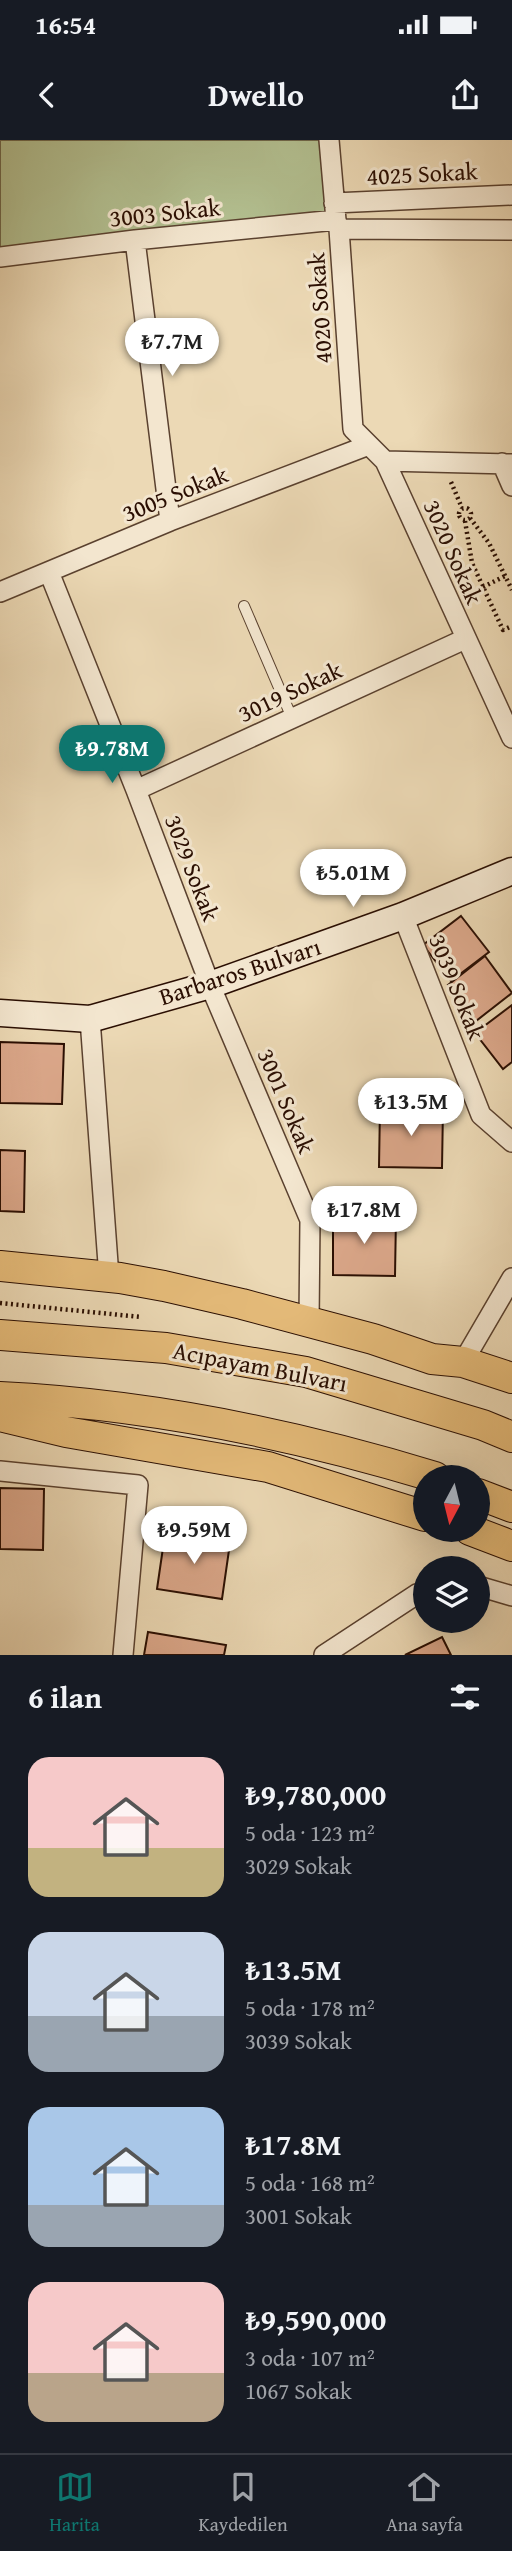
<!DOCTYPE html>
<html lang="tr">
<head>
<meta charset="utf-8">
<style>
	body { margin:0; font-family:"Gentium Book Plus",serif; background:#20242c; color:#f1f3f6; height:100vh; display:flex; flex-direction:column; font-size:26px; white-space:nowrap }
	* { box-sizing:border-box; margin:0 }
	p { font-size:23px; color:#9ea1a6 }
	.icon { flex:none; width:38px; height:38px; fill:none; stroke:currentColor; stroke-width:2; stroke-linecap:round; stroke-linejoin:round }
	.map { position:relative; height:1515px; overflow:hidden }
	.panel { display:flex; flex-direction:column; background:#171b24; flex:1 }
	.panel>* { flex:none }
	.needle { width:46px; rotate:187deg }
	.controls { position:absolute; left:413px; top:1325px; display:grid; gap:14px }
	.controls a { display:grid; place-items:center; width:77px; height:77px; border-radius:50%; background:#171b24; box-shadow:0 7px 28px #0002; font-size:35px }
	.price { position:absolute; translate:-50% -60px; padding:0 16px; border-radius:24px; background:#fff; color:#222; font-size:23px; line-height:46px; filter:drop-shadow(0 2px 4px #0008) }
	.price::after { content:''; position:absolute; left:50%; top:42px; width:21px; height:16px; margin-left:-10px; background:inherit; clip-path:polygon(0 0,100% 0,50% 100%) }
	.price.current { background:#0f766e; color:#fff }
	ul { padding:0; list-style:none }
	li { display:flex; align-items:center; gap:21px; height:175px; padding:0 28px }
	li span { display:grid; place-items:center; flex:none; width:196px; height:140px; border-radius:21px; color:#555 }
	li>.icon { margin-inline-start:auto }
	span .icon { width:84px; height:84px; fill:#fffc; stroke-width:1 }
	li b { font-size:30px }
	h2 { display:flex; justify-content:space-between; align-items:center; height:84px; padding:0 28px; font-size:30px }
	.status { display:flex; justify-content:space-between; align-items:center; height:49px; padding:0 35px; background:#171b24; direction:ltr }
	.status svg { height:19px; fill:currentColor }
	header { display:flex; justify-content:space-between; align-items:center; height:91px; padding:0 28px; background:#171b24; font-size:32px; font-weight:800 }
	.tabs { display:flex; justify-content:space-around; align-items:center; height:98px; border-top:2px solid #363941; background:#171b24; font-size:19px; color:#9ea1a6 }
	.tabs a { display:grid; justify-items:center; gap:4px }
	.tabs .current { color:#0f766e }
	.map>svg:first-child { display:block }
</style>
</head>
<body>
<div class="status"><b>16:54</b><svg viewBox="0 0 49 12"><path d="M0 12V9h3v3zM5 12V6h3v6zM10 12V3h3v9zM15 12V0h3v12zM26 1h20v11H26zM47 4h2v5h-2z"/></svg></div>
<header><svg class="icon" aria-label="back" viewBox="0 0 24 24"><path d="M15 5l-7 7 7 7"/></svg>Dwello<svg class="icon" aria-label="share" viewBox="0 0 24 24"><path d="M12 15V3M7 8l5-5 5 5M5 13v7h14v-7"/></svg></header>
<div class="map">
<svg width="512" height="1515" viewBox="0 0 512 1515">
	<rect width="100%" height="100%" fill="#ecd9b5"/>
	<filter id="stains"><feTurbulence type="fractalNoise" baseFrequency=".00286" numOctaves="4"/><feColorMatrix values="0 0 0 0 .2 0 0 0 0 .09 0 0 0 0 .02 0 0 0 .5 -.17"/></filter>
	<radialGradient id="worn" r=".72"><stop offset=".6" stop-color="#630" stop-opacity="0"/><stop offset="1" stop-color="#630" stop-opacity=".3"/></radialGradient>
	<path fill="#b3c091" stroke="#6e674a" stroke-width="2" d="M0,0H330L339,89L0,118Z"/>
	<path fill="#dca88b" stroke="#2a0e02" stroke-width="2" d="M461,776L489,812L451,841L423,805Z
		M485,816L512,853L476,881L448,845Z
		M512,865V922L503,929L475,893Z
		M0,902L64,904L62,964L0,963Z
		M380,967L443,968L442,1028L379,1027Z
		M0,1010L25,1011L24,1072L0,1071Z
		M333,1076H396L395,1136L333,1135Z
		M0,1348L44,1349L43,1410L0,1409Z
		M165,1394L230,1403L222,1459L157,1449Z
		M148,1492L226,1505L224,1515H144Z
		M442,1497L451,1515H405Z"/>
	<g fill="none" stroke-linecap="round" stroke-linejoin="round">
		<defs>
			<path id="lane" d="M244,466L292,578"/>
			<path id="street" d="M329,0L336,80L339,89L353,289L385,321L512,598
				M334,63L512,55
				M339,89L512,90
				M135,100L170,381
				M0,117L135,100L336,80
				M385,321L512,324
				M502,323L512,346
				M49,432L136,650L210,845L310,1080L309,1182
				M0,452L170,381L369,305
				M136,650L465,499
				M403,776L481,975L512,1002
				M90,879L109,1137
				M463,1222L512,1138
				M0,1331L138,1345L123,1515
				M478,1446L512,1456
				M324,1515L417,1454L425,1452"/>
			<path id="secondary" d="M0,873L90,879L210,845L403,776L512,731"/>
			<path id="primary" d="M0,1126L120,1138L164,1146L242,1164L373,1199L432,1219L463,1222L512,1238
				M0,1195L166,1208L306,1232L483,1285L512,1297
				M0,1257C147,1264 294,1294 435,1337
				M0,1276L66,1292L268,1327L425,1376
				M478,1354L512,1367
				M470,1390L512,1406"/>
		</defs>
		<use href="#lane" stroke="#5a412f" stroke-width="12"/>
		<use href="#street" stroke="#5a412f" stroke-width="22"/>
		<use href="#secondary" stroke="#2a0e02" stroke-width="29"/>
		<use href="#primary" stroke="#2a0e02" stroke-width="32"/>
		<path stroke="#2a0e02" stroke-width="4.5" stroke-dasharray="2 3.5" stroke-linecap="butt" d="M451,342L462,368
			M459 374a6 6 0 1 1 12 0a6 6 0 1 1-12 0Z
			M470,378L489,403L512,450
			M465,381L472,423L503,490L512,486
			M483,447L505,436
			M0,1163L141,1177"/>
		<use href="#lane" stroke="#f3e6cf" stroke-width="10"/>
		<use href="#street" stroke="#f3e6cf" stroke-width="19"/>
		<use href="#secondary" stroke="#f3e6cf" stroke-width="26"/>
		<use href="#primary" stroke="#e6bc7a" stroke-width="30"/>
	</g>
	<g text-anchor="middle" stroke-width="6" stroke-linejoin="round" paint-order="stroke">
		<g font-size="24" fill="#2a0e02" stroke="#f3e6cf">
			<text transform="translate(422 34) rotate(-3)" y="8">4025 Sokak</text>
			<text transform="translate(165 73) rotate(-6)" y="8">3003 Sokak</text>
			<text transform="translate(320 168) rotate(-94)" y="8">4020 Sokak</text>
			<text transform="translate(175 354) rotate(-22)" y="8">3005 Sokak</text>
			<text transform="translate(453 412) rotate(66)" y="8">3020 Sokak</text>
			<text transform="translate(290 552) rotate(-25)" y="8">3019 Sokak</text>
			<text transform="translate(192 728) rotate(69)" y="8">3029 Sokak</text>
			<text transform="translate(240 832) rotate(-18)" y="8">Barbaros Bulvarı</text>
			<text transform="translate(457 847) rotate(68)" y="8">3039 Sokak</text>
			<text transform="translate(286 961) rotate(67)" y="8">3001 Sokak</text>
			<text transform="translate(260 1227) rotate(11)" y="8">Acıpayam Bulvarı</text>
		</g>
	</g>
	<rect width="100%" height="100%" filter="url(#stains)"/>
	<rect width="100%" height="100%" fill="url(#worn)"/>
</svg>
<div class="controls">
<a><svg class="needle" viewBox="-14 -14 28 28"><path d="M0-13l5 13h-10z" fill="#e53935"/><path d="M0 13l5-13h-10z" fill="#9ea1a6"/></svg></a>
<a><svg class="icon" aria-label="layers" viewBox="0 0 24 24"><path d="M12 4l9 5-9 5-9-5zM3 14l9 5 9-5"/></svg></a>
</div>
<b class="price" style="left:172px;top:238px">₺7.7M</b>
<b class="price current" style="left:112px;top:645px">₺9.78M</b>
<b class="price" style="left:353px;top:769px">₺5.01M</b>
<b class="price" style="left:411px;top:998px">₺13.5M</b>
<b class="price" style="left:364px;top:1106px">₺17.8M</b>
<b class="price" style="left:194px;top:1426px">₺9.59M</b>
</div>
<section class="panel">
<h2>6 ilan<svg class="icon" aria-label="filters" viewBox="0 0 24 24"><path d="M4 7h16M4 17h16"/><circle cx="9" cy="7" r="2"/><circle cx="15" cy="17" r="2"/></svg></h2>
<ul>
<li><span style="background:linear-gradient(#f6c9c9 65%,#c2b280 0)"><svg class="icon" aria-label="home" viewBox="0 0 24 24"><path d="M3 11l9-7 9 7M6 9v11h12V9"/></svg></span><div><b>₺9,780,000</b><p>5 oda · 123 m²</p><p>3029 Sokak</p></div></li>
<li><span style="background:linear-gradient(#c9d6e8 60%,#9aa5b1 0)"><svg class="icon" aria-label="home" viewBox="0 0 24 24"><path d="M3 11l9-7 9 7M6 9v11h12V9"/></svg></span><div><b>₺13.5M</b><p>5 oda · 178 m²</p><p>3039 Sokak</p></div></li>
<li><span style="background:linear-gradient(#a9c7e8 70%,#9aa5b1 0)"><svg class="icon" aria-label="home" viewBox="0 0 24 24"><path d="M3 11l9-7 9 7M6 9v11h12V9"/></svg></span><div><b>₺17.8M</b><p>5 oda · 168 m²</p><p>3001 Sokak</p></div></li>
<li><span style="background:linear-gradient(#f6c9c9 65%,#b9a48a 0)"><svg class="icon" aria-label="home" viewBox="0 0 24 24"><path d="M3 11l9-7 9 7M6 9v11h12V9"/></svg></span><div><b>₺9,590,000</b><p>3 oda · 107 m²</p><p>1067 Sokak</p></div></li>
</ul>
</section>
<nav class="tabs">
<a class="current"><svg class="icon" aria-label="map" viewBox="0 0 24 24"><path d="M3 6l6-2 6 2 6-2v14l-6 2-6-2-6 2zM9 4v14M15 6v14"/></svg>Harita</a>
<a><svg class="icon" aria-label="saved" viewBox="0 0 24 24"><path d="M7 4h10v16l-5-4-5 4z"/></svg>Kaydedilen</a>
<a><svg class="icon" aria-label="home" viewBox="0 0 24 24"><path d="M3 11l9-7 9 7M6 9v11h12V9"/></svg>Ana sayfa</a>
</nav>
</body>
</html>
